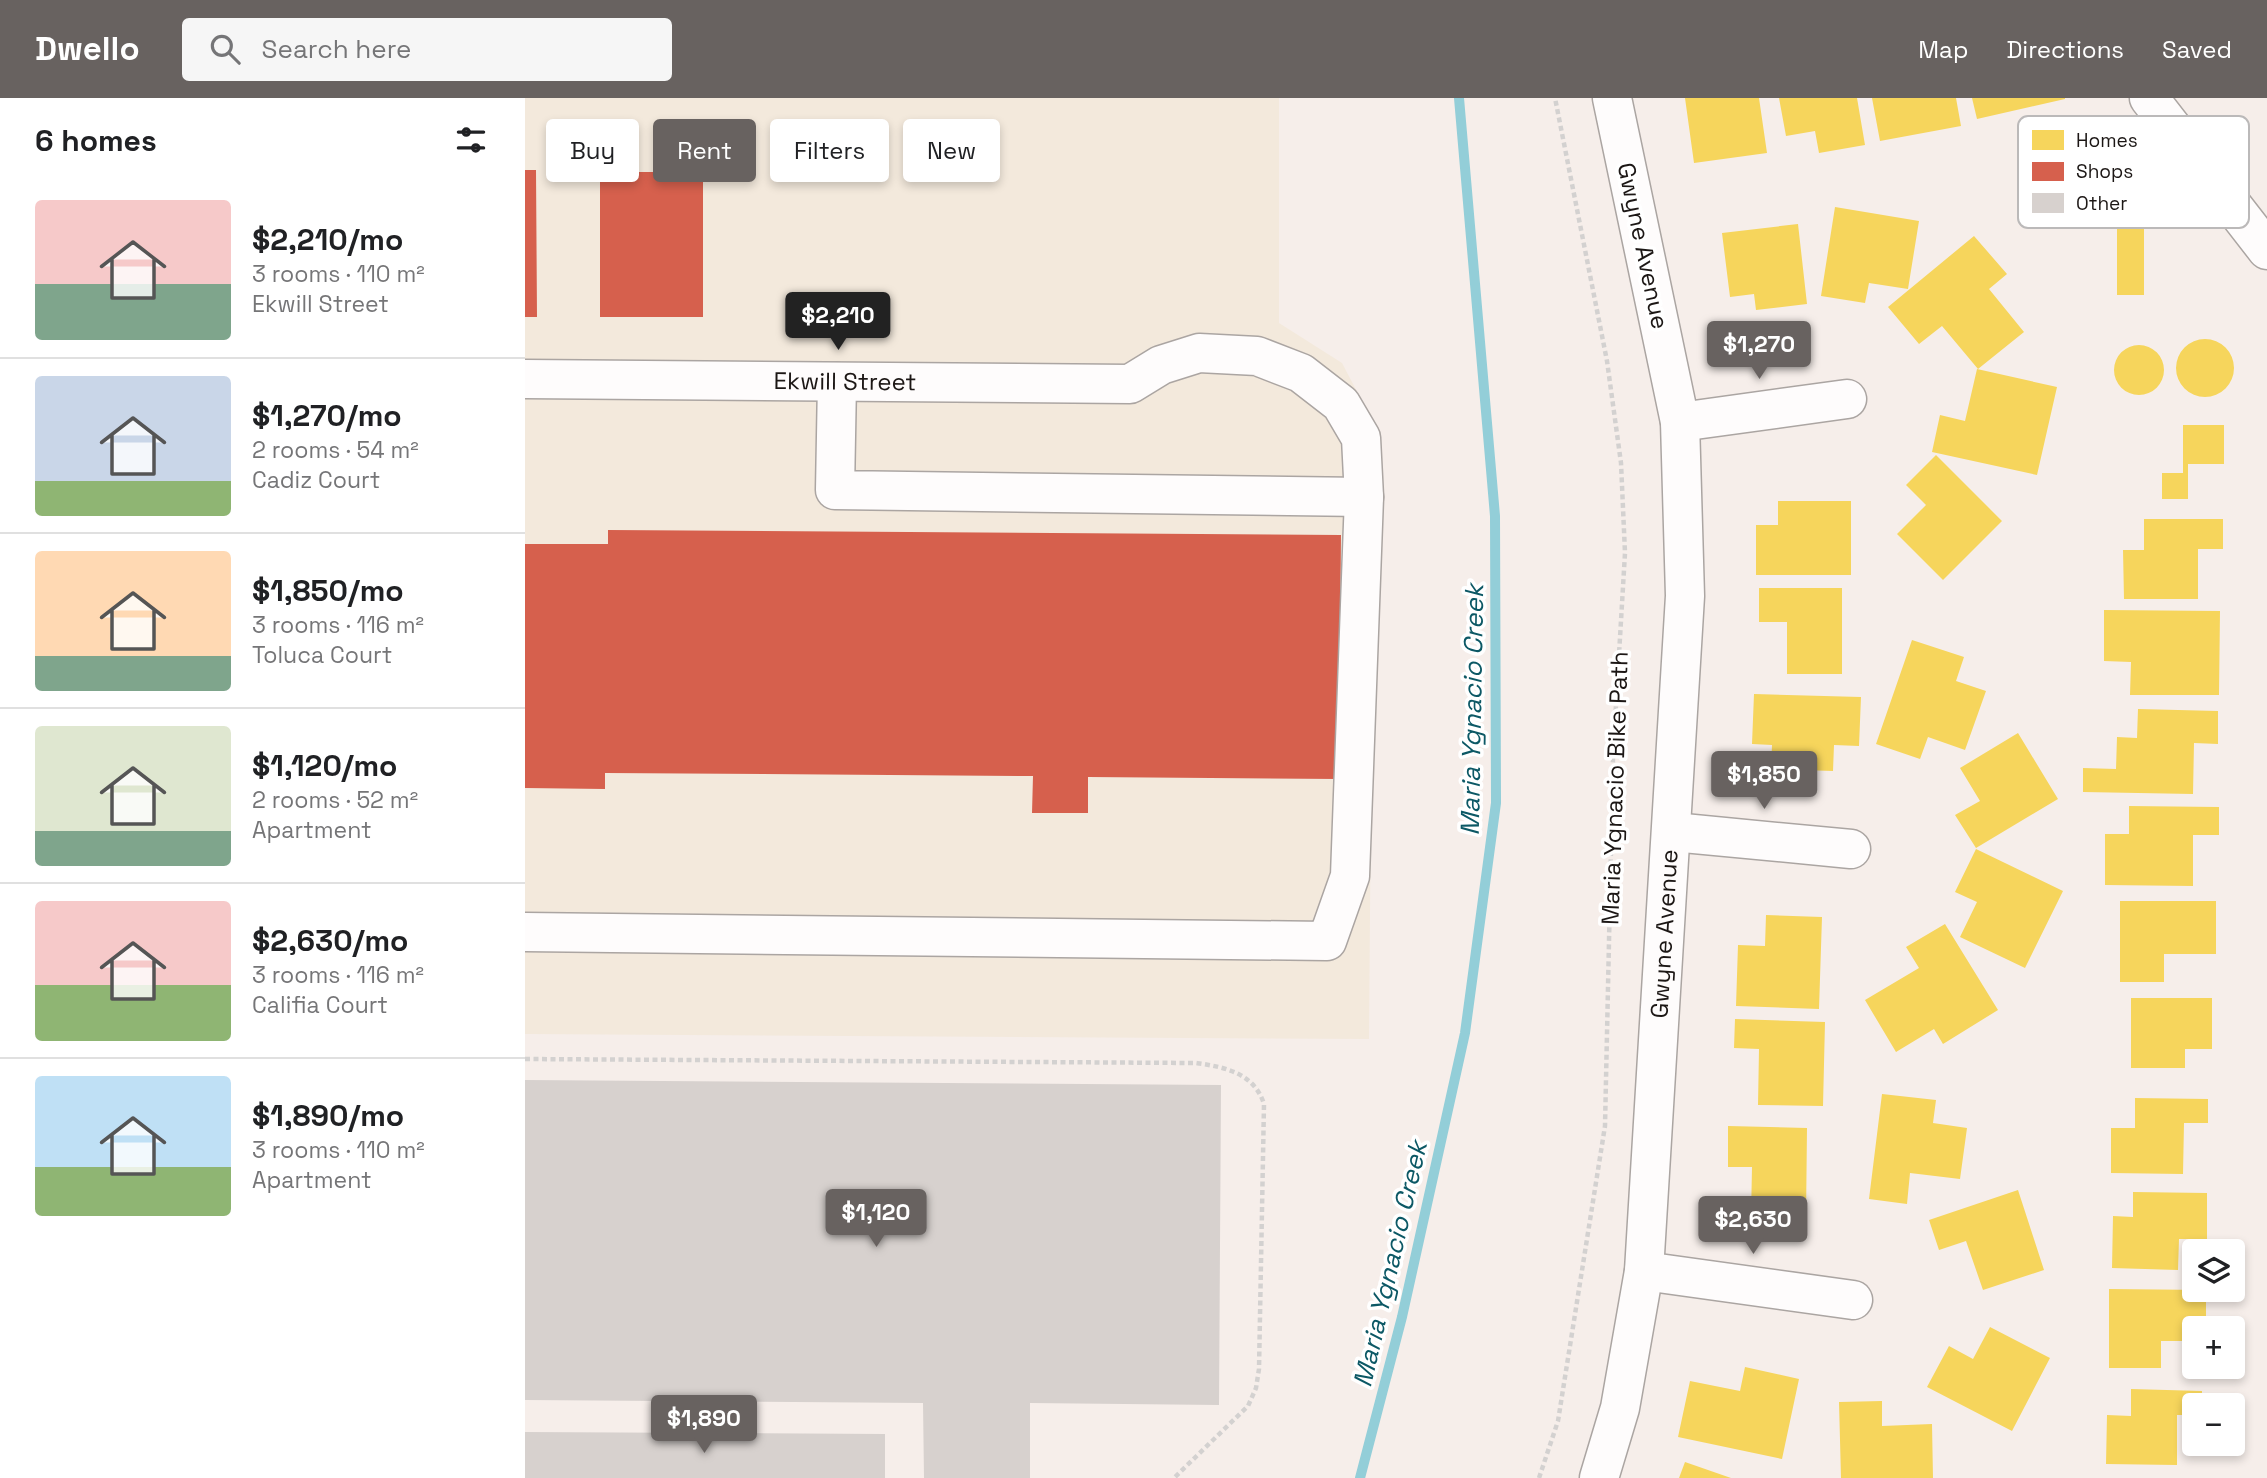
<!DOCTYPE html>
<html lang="en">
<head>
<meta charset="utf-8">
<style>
	body { margin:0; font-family:"Space Grotesk",sans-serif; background:#f6f6f6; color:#202124; height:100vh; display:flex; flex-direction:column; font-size:26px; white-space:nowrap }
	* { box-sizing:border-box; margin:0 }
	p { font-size:23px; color:#757577 }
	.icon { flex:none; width:38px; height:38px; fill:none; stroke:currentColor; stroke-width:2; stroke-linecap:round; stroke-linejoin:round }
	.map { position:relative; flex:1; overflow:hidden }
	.drawer { display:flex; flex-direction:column; background:#fff; width:525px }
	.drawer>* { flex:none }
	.hud { position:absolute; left:21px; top:21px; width:665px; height:63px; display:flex; gap:14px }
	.tools { position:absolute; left:1657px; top:1141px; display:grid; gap:14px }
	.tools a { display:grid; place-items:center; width:63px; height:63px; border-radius:7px; background:#fff; box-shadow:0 4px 10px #0003; font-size:35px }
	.price { position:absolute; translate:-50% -60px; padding:0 16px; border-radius:7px; background:#686260; color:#fff; font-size:23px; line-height:46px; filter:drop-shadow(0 2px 4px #0008) }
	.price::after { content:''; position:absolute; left:50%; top:42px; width:21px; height:16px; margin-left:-10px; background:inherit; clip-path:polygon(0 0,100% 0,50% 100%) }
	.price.selected { background:#222; color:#fff }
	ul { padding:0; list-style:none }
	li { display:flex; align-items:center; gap:21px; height:175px; padding:0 35px }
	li+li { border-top:2px solid #e0e0e0 }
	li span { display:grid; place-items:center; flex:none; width:196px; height:140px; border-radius:7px; color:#555 }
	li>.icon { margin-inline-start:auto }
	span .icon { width:84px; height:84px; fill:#fffc; stroke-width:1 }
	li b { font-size:30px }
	h2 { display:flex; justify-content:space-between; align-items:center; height:84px; padding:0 35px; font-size:30px }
	.chip { padding:0 24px; border-radius:7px; background:#fff; box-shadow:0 4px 10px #0003; font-size:24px; line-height:63px }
	.chip.selected { background:#686260; color:#fff }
	header { display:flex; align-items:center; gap:42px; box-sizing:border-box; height:98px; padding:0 35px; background:#686260; color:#fff }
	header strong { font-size:33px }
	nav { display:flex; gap:38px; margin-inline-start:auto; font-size:24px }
	.search { width:490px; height:63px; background:#f6f6f6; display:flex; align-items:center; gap:18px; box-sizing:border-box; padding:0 24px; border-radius:7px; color:#757577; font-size:26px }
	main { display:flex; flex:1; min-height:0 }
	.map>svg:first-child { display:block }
</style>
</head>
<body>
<header>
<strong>Dwello</strong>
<div class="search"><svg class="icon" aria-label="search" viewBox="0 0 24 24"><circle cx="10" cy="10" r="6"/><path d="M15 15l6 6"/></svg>Search here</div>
<nav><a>Map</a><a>Directions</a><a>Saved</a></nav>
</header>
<main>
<section class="drawer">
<h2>6 homes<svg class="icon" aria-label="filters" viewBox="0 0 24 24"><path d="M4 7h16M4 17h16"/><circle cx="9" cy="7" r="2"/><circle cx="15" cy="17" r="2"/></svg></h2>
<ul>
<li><span style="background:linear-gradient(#f6c9c9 60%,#7fa58c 0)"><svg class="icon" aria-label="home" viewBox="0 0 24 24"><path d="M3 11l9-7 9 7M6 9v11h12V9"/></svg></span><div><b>$2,210/mo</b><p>3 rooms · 110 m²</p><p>Ekwill Street</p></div></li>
<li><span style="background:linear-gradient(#c9d6e8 75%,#8fb573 0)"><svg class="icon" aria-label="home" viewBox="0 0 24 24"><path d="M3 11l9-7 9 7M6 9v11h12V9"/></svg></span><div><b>$1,270/mo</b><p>2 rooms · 54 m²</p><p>Cadiz Court</p></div></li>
<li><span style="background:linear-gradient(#ffd9b3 75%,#7fa58c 0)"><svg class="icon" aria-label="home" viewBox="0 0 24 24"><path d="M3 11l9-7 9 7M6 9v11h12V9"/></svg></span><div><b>$1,850/mo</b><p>3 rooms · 116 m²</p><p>Toluca Court</p></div></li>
<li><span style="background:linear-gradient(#dfe7d0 75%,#7fa58c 0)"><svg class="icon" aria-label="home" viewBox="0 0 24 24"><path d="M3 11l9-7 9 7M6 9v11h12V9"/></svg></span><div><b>$1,120/mo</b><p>2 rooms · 52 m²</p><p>Apartment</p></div></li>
<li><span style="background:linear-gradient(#f6c9c9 60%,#8fb573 0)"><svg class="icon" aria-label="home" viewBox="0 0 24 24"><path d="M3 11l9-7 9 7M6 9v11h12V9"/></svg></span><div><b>$2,630/mo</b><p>3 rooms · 116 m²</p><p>Califia Court</p></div></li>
<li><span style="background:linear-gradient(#bfe0f5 65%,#8fb573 0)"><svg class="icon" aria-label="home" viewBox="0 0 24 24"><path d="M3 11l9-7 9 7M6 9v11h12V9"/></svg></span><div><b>$1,890/mo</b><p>3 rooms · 110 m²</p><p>Apartment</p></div></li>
</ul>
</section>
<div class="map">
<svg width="1742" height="1380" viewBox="0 0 1742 1380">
	<rect width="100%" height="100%" fill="#f6eeea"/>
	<path fill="#f3e9dc" d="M0,0H754V225L817,265L849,326L844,941L0,936Z"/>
	<path fill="#f6d55c" d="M1160,0H1234L1242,55L1169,65Z
		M1254,0H1332L1340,47L1294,55L1290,33L1261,38Z
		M1347,0H1431L1436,28L1355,43Z
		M1447,0H1540V1L1452,21Z
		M1310,109L1394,123L1383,191L1344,185L1340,205L1296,198Z
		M1273,126L1282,206L1231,212L1229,196L1205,199L1197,135Z
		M1592,128H1619V197H1592Z
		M1449,138L1482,176L1464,191L1499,234L1453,271L1417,228L1394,246L1363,209Z
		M1651 270a29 29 0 1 1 58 0a29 29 0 1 1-58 0Z
		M1589 272a25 25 0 1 1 50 0a25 25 0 1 1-50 0Z
		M1452,271L1532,289L1512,377L1407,354L1415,317L1440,323Z
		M1658,327H1699V366H1663V401H1637V375H1658Z
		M1411,357L1477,423L1418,482L1372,436L1401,407L1381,387Z
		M1253,403H1326V477H1231V427H1253Z
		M1619,421H1698V451H1673V501H1599L1598,452H1619Z
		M1234,490H1317V576H1262V524H1234Z
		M1579,512L1695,513L1694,597H1605L1606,564L1579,563Z
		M1387,542L1439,559L1431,583L1461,593L1440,652L1403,639L1395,661L1351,646Z
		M1229,596L1336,599L1334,648L1309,647L1308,673L1246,671L1247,647L1227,646Z
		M1613,611L1693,613V646L1669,645L1668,696L1558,694V670L1591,671L1592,639L1612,640Z
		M1493,635L1533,701L1451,750L1430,717L1455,703L1435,670Z
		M1604,708L1694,709V737H1668V788L1580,787V736H1604Z
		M1451,751L1538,793L1500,870L1435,839L1452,804L1430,794Z
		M1595,803H1691V856H1639V884H1595Z
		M1241,817L1297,819L1294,911L1211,908L1213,847L1240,848Z
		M1420,826L1473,912L1418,946L1409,931L1371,954L1340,902L1394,870L1381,849Z
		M1606,900H1687V951H1660V970H1606Z
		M1210,921L1300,924L1298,1008L1233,1007L1234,951L1209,950Z
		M1357,996L1411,1002L1408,1025L1442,1030L1435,1081L1385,1075L1382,1106L1344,1101Z
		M1610,1000L1683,1001V1025H1659L1658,1076L1586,1075V1030H1610Z
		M1203,1028L1282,1030L1281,1120L1226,1119L1227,1069H1203Z
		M1493,1092L1519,1172L1458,1192L1441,1143L1414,1152L1404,1122Z
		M1608,1094L1682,1095V1141H1654L1653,1172L1587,1170L1588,1118L1608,1119Z
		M1584,1191L1681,1192V1230H1670V1243H1636V1270H1584Z
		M1465,1229L1525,1260L1487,1333L1402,1289L1424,1248L1448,1261Z
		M1220,1269L1274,1281L1257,1361L1153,1339L1165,1283L1215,1293Z
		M1606,1291L1677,1293V1307H1670V1317H1652V1367L1581,1366L1582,1317L1606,1318Z
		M1357,1303V1328L1407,1326L1408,1380H1316L1314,1304Z
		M1160,1364L1206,1380H1154Z"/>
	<path fill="#d6604d" d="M0,72H11L12,219H0Z
		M75,74H178V219H75Z
		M83,432L816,437L814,681L563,679V715H507L508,678L80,675V691L0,690V446H83Z"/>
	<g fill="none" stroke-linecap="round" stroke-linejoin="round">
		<path stroke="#93ced8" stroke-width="10" d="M835,1380L877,1219L940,935L971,705L970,418L934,0"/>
	</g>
	<path fill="#d7d1ce" d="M0,982L696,987L694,1307L505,1305V1380H399L398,1305L0,1302Z
		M0,1334L360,1336V1380H0Z"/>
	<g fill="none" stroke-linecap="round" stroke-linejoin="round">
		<defs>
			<g id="minor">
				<path d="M1624,0L1742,152"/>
				<path id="s1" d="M0,281L605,286L636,267L674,255L732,258L776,275L816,306L836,340L839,399L825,778L802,843L0,834"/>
				<path d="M312,284L310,392L839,399"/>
				<path d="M1155,324L1322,301"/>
				<path d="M1148,734L1326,751"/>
				<path d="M1119,1173L1328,1202"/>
				<path id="s2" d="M1074,1380L1095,1310L1119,1173L1160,498L1155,324L1087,0"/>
			</g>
		</defs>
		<use href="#minor" stroke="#aba5a2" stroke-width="41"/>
		<path stroke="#d3d1d0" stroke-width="4.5" stroke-dasharray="5 3.5" stroke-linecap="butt" d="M0,961L671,965C700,969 729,975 739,1006L734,1271L731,1290L723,1308L649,1380
			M1014,1380L1033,1323L1080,1028L1088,658L1100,455L1096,365L1082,263L1030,0"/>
		<use href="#minor" stroke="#fefcfc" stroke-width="38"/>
	</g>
	<g text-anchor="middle" stroke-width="7" stroke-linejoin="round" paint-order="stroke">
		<g font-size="24" fill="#1c1715" stroke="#fff">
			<text transform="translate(1118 148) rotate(78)" y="8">Gwyne Avenue</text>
			<text dy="8" stroke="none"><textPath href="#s1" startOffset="320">Ekwill Street</textPath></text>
			<text transform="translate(1090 690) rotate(-88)" y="8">Maria Ygnacio Bike Path</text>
			<text dy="8" stroke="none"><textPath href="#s2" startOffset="550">Gwyne Avenue</textPath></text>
		</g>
		<g font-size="26" font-style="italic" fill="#0c5865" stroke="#fff">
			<text transform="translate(947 612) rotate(-89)" y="9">Maria Ygnacio Creek</text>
			<text transform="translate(865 1166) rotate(-77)" y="9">Maria Ygnacio Creek</text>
		</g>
	</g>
	<rect x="1493" y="18" width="231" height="112" rx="10" fill="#fff" stroke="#bbb9b9" stroke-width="2"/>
	<rect x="1507" y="32" width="32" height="20" fill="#f6d55c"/>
	<rect x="1507" y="64" width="32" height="19" fill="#d6604d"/>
	<rect x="1507" y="95" width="32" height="20" fill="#d7d1ce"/>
	<g font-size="19" fill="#1c1715">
		<text x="1551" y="49">Homes</text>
		<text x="1551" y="80">Shops</text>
		<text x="1551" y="112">Other</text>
	</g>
</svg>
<div class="tools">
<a><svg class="icon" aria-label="layers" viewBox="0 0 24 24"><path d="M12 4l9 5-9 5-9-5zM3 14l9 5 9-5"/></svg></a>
<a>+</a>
<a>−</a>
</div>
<b class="price selected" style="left:313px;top:254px">$2,210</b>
<b class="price" style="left:1234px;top:283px">$1,270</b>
<b class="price" style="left:1239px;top:713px">$1,850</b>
<b class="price" style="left:351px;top:1151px">$1,120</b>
<b class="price" style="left:1228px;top:1158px">$2,630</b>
<b class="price" style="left:179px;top:1357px">$1,890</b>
<div class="hud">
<a class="chip">Buy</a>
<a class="chip selected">Rent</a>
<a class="chip">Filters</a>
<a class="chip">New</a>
</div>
</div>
</main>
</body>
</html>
